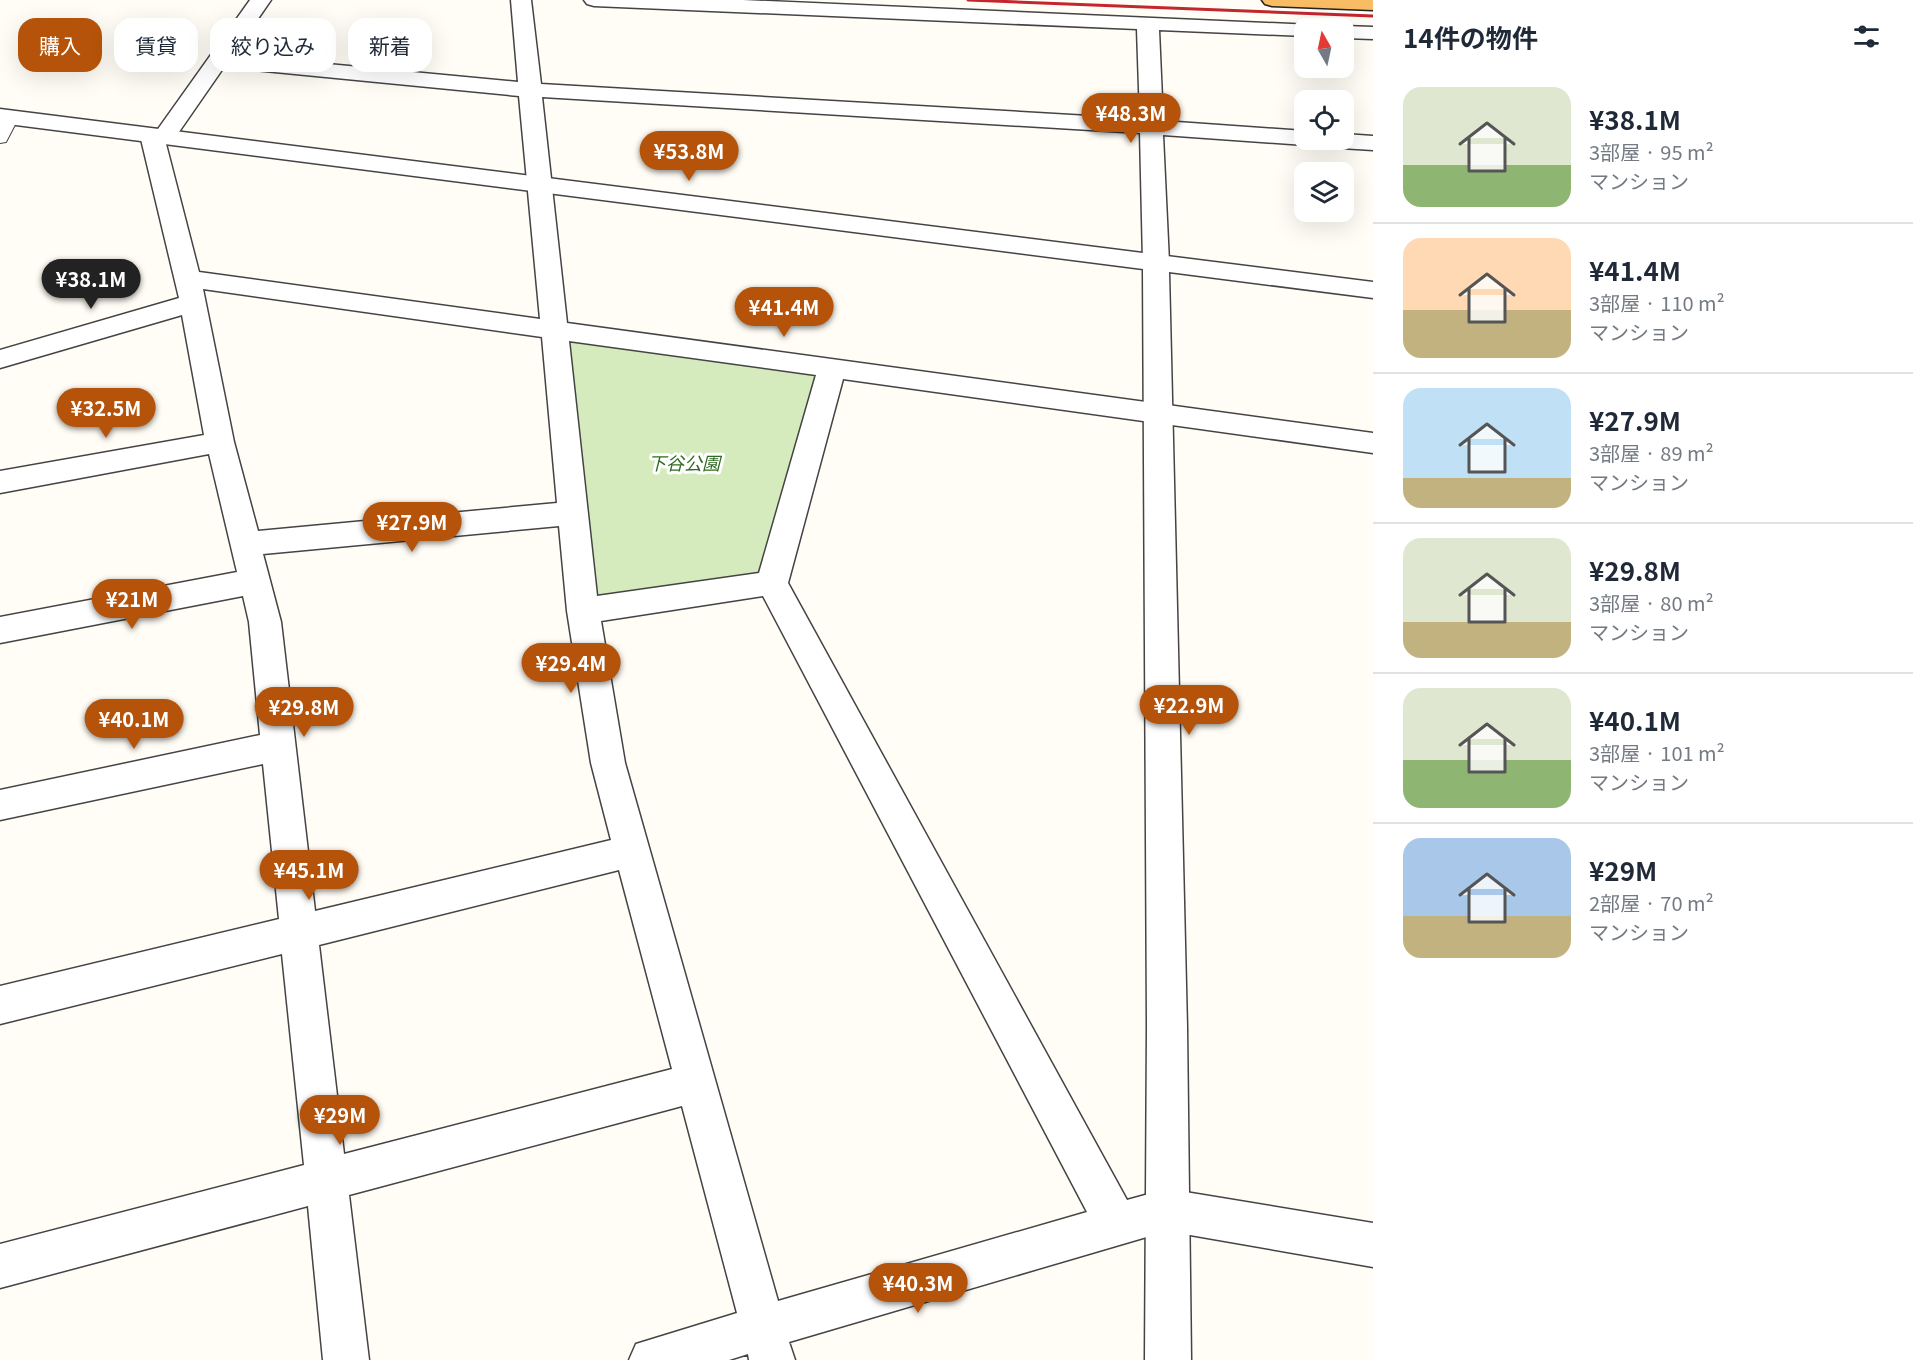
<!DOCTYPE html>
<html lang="ja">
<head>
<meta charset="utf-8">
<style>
	body { margin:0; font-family:Georgia,"Noto Sans JP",serif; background:#f2f2f3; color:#1f2937; height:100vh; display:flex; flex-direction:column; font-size:22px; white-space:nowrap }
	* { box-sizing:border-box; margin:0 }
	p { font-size:20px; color:#747a83 }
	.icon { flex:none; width:33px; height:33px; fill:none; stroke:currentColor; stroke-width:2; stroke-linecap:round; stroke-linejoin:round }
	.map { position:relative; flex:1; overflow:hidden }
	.panel { display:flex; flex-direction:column; background:#fff; width:540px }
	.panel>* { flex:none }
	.hud { position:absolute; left:18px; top:18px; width:570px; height:54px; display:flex; gap:12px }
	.needle { width:39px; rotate:351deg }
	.fabs { position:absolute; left:1294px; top:18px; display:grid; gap:12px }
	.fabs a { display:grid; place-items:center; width:60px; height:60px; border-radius:12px; background:#fff; box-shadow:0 6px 24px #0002; font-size:30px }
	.price { position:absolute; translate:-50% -51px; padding:0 14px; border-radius:21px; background:#b45309; color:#fff; font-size:20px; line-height:39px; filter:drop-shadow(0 2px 3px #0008) }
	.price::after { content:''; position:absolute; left:50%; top:36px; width:18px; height:14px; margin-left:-9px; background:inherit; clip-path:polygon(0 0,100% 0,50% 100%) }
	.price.active { background:#222; color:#fff }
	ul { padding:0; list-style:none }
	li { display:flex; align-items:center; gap:18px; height:150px; padding:0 30px }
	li+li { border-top:2px solid #e0e1e3 }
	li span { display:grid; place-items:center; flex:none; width:168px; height:120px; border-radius:18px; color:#555 }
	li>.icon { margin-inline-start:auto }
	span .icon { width:72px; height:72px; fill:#fffc; stroke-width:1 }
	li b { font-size:26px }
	h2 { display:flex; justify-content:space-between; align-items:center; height:72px; padding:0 30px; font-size:26px }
	.chip { padding:0 21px; border-radius:18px; background:#fff; box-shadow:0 6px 24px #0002; font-size:21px; line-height:54px }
	.chip.active { background:#b45309; color:#fff }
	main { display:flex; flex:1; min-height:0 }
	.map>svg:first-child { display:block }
</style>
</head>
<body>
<main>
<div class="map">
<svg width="1373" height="1360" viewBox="0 0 1373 1360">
	<rect width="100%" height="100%" fill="#fffdf5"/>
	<path fill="#d5ebbd" d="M556,330L832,368L772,583L583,611Z"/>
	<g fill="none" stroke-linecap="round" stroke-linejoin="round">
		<defs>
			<path id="service" d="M10,112L16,113L19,117L6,142L0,143V119L4,113Z"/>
			<path id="minor" d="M250,0H271L233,55L518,82L511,0H531L541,84L1140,119L1137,29L594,6L587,4L584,0H743L1313,25L1315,28H1305V36L1159,30L1163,121L1305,131V140H1344V134L1373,136V150L1324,147L1314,142L1305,145L1163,135L1169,262L1165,268L1156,270L1147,268L1143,262L1140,133L542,97L567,323L1373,433V453L843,379L788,583L1127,1200L1167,1189L1373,1223V1267L1167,1231L789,1342L795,1360H749L748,1354L729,1360H629L636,1344L737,1313L682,1106L349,1195L369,1360H323L308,1206L0,1288V1244L304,1165L282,954L0,1024V986L279,919L263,764L0,820V790L260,735L249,622L243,596L0,643V617L237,572L209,454L0,493V471L204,435L182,315L0,368V350L179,298L140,135L144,130L158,129ZM224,67L519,96L540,319L199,272L166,144L172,142ZM203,289L542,337L557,503L258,531L234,442ZM569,341L816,375L759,573L597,596ZM559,526L567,611L591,763L611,840L315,911L281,622L263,554ZM763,596L1087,1212L778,1301L625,763L601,621ZM619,870L672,1069L344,1154L319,945Z
				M1344,26L1373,27V39L1344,38V28H1336Z"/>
			<path id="tertiary" d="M0,109L1373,282V298L1169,272L1187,1027L1191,1360H1145L1147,1027L1143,269L0,123Z"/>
			<path id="trunk" d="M1262,0H1373V10L1272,6L1265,4Z"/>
		</defs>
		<use href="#service" stroke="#444" stroke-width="2"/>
		<use href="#minor" stroke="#444" stroke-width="3"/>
		<use href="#tertiary" stroke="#444" stroke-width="3"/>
		<use href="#trunk" stroke="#222" stroke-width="3"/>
		<use href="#service" fill="#fff" fill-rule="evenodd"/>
		<use href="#minor" fill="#fff" fill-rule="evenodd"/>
		<use href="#tertiary" fill="#fff" fill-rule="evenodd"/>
		<use href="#trunk" fill="#f7bc64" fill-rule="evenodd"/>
		<path stroke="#c4262e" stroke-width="3" d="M968,0L1373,16"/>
	</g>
	<g text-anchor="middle" stroke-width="6" stroke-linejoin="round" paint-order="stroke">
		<g font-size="18" font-style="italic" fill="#2f6b1f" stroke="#fff">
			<text x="684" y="470">下谷公園</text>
		</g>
	</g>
</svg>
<div class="fabs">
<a><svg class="needle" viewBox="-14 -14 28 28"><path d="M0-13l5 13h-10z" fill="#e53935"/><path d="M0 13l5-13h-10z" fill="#747a83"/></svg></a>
<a><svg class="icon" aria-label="locate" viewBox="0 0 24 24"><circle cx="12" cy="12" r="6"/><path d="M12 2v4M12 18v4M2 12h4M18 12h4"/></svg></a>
<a><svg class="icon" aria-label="layers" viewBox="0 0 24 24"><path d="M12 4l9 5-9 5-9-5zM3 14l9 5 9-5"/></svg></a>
</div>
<b class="price" style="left:1131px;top:144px">¥48.3M</b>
<b class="price" style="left:689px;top:182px">¥53.8M</b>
<b class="price active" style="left:91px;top:310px">¥38.1M</b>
<b class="price" style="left:784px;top:338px">¥41.4M</b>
<b class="price" style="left:106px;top:439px">¥32.5M</b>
<b class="price" style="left:412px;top:553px">¥27.9M</b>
<b class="price" style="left:132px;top:630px">¥21M</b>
<b class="price" style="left:571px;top:694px">¥29.4M</b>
<b class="price" style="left:1189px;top:736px">¥22.9M</b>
<b class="price" style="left:304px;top:738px">¥29.8M</b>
<b class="price" style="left:134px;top:750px">¥40.1M</b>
<b class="price" style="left:309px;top:901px">¥45.1M</b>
<b class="price" style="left:340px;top:1146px">¥29M</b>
<b class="price" style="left:918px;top:1314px">¥40.3M</b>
<div class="hud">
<a class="chip active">購入</a>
<a class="chip">賃貸</a>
<a class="chip">絞り込み</a>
<a class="chip">新着</a>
</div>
</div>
<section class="panel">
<h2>14件の物件<svg class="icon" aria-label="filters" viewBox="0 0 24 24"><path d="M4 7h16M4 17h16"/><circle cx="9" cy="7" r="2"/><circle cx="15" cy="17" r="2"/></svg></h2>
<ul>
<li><span style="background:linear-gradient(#dfe7d0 65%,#8fb573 0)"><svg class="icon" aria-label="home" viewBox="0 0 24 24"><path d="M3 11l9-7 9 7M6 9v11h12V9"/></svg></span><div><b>¥38.1M</b><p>3部屋 · 95 m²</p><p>マンション</p></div></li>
<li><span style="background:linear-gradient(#ffd9b3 60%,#c2b280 0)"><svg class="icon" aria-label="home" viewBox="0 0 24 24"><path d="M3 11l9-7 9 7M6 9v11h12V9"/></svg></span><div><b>¥41.4M</b><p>3部屋 · 110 m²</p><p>マンション</p></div></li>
<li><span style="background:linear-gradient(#bfe0f5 75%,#c2b280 0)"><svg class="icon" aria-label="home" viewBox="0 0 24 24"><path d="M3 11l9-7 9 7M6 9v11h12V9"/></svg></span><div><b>¥27.9M</b><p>3部屋 · 89 m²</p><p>マンション</p></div></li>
<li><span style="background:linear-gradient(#dfe7d0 70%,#c2b280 0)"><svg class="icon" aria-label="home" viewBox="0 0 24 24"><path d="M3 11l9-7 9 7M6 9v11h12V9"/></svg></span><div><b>¥29.8M</b><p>3部屋 · 80 m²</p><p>マンション</p></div></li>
<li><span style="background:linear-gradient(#dfe7d0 60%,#8fb573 0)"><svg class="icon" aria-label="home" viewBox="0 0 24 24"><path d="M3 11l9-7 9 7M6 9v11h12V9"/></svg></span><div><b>¥40.1M</b><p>3部屋 · 101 m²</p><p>マンション</p></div></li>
<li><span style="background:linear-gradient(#a9c7e8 65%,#c2b280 0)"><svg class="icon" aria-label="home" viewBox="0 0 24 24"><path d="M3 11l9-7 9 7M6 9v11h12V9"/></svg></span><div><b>¥29M</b><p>2部屋 · 70 m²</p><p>マンション</p></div></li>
</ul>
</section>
</main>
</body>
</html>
